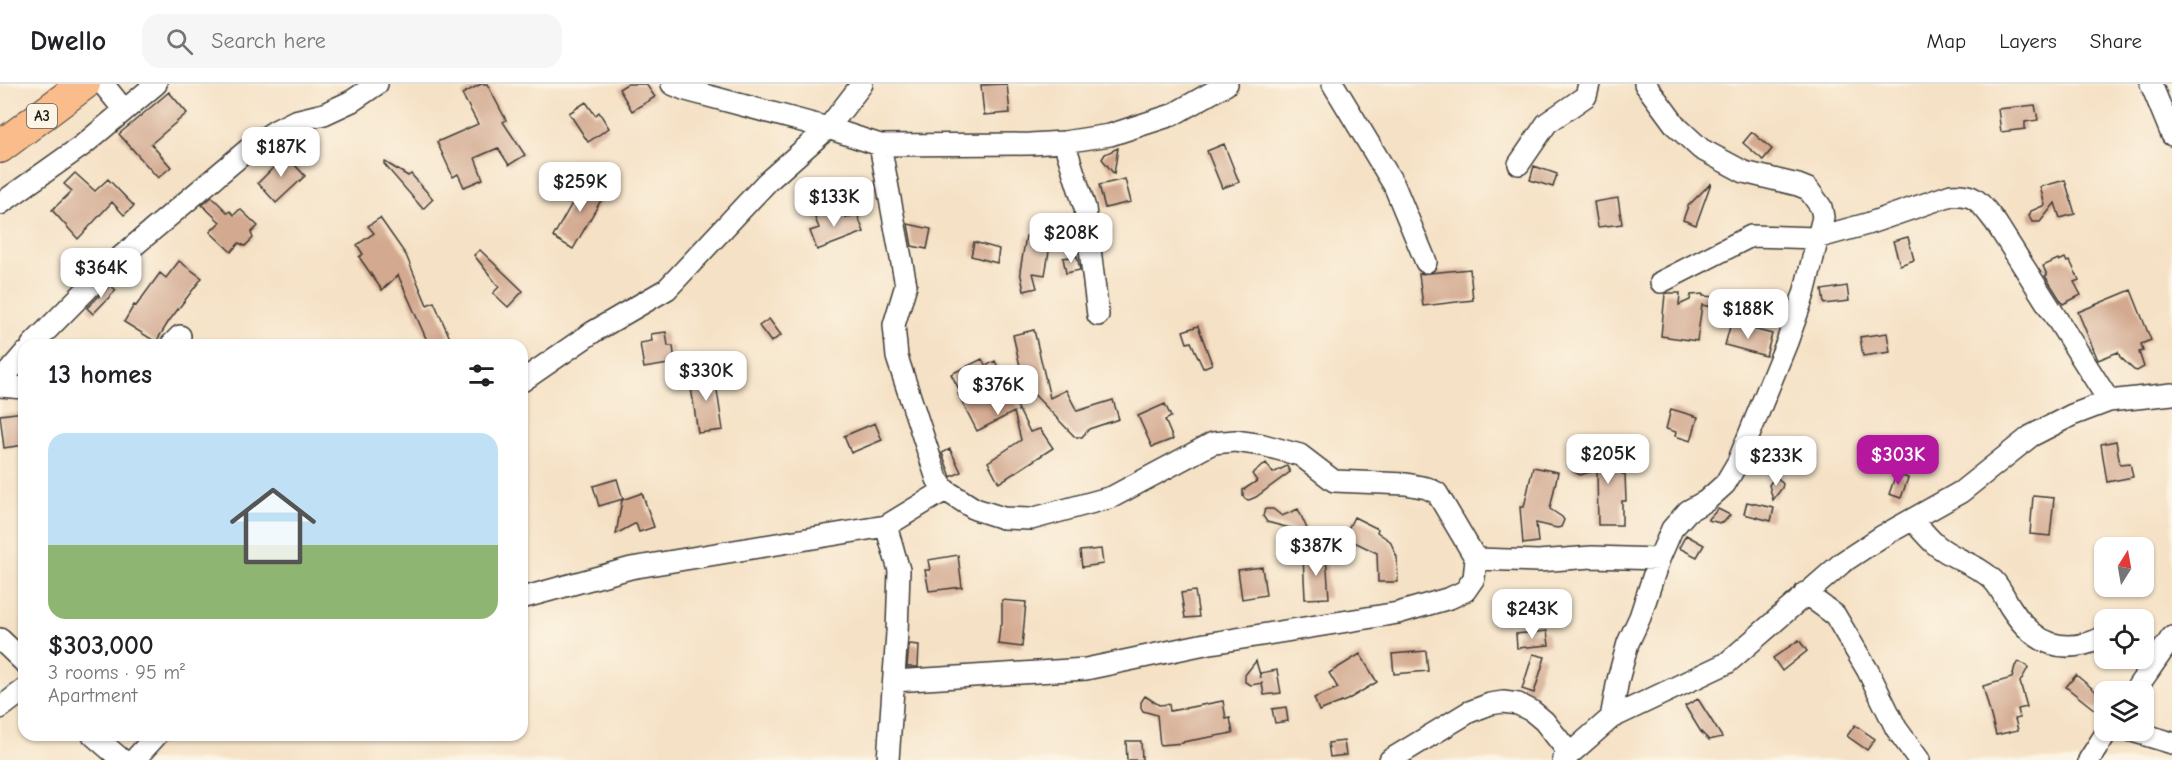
<!DOCTYPE html>
<html lang="en">
<head>
<meta charset="utf-8">
<style>
	body { margin:0; font-family:"Comic Neue",sans-serif; background:#f6f6f6; color:#202124; height:100vh; display:flex; flex-direction:column; font-size:22px; white-space:nowrap }
	* { box-sizing:border-box; margin:0 }
	p { font-size:20px; color:#757577 }
	.icon { flex:none; width:33px; height:33px; fill:none; stroke:currentColor; stroke-width:2; stroke-linecap:round; stroke-linejoin:round }
	.map { position:relative; flex:1; overflow:hidden }
	.details { position:absolute; left:18px; top:255px; width:510px; height:402px; display:flex; flex-direction:column; background:#fff; border-radius:18px; box-shadow:0 2px 4px #0004 }
	.details>* { flex:none }
	.needle { width:39px; rotate:11deg }
	.tools { position:absolute; left:2094px; top:453px; display:grid; gap:12px }
	.tools a { display:grid; place-items:center; width:60px; height:60px; border-radius:12px; background:#fff; box-shadow:0 2px 4px #0004; font-size:30px }
	.price { position:absolute; translate:-50% -51px; padding:0 14px; border-radius:12px; background:#fff; color:#222; font-size:20px; line-height:39px; filter:drop-shadow(0 2px 3px #0008) }
	.price::after { content:''; position:absolute; left:50%; top:36px; width:18px; height:14px; margin-left:-9px; background:inherit; clip-path:polygon(0 0,100% 0,50% 100%) }
	.price.current { background:#b5179e; color:#fff }
	ul { padding:0; list-style:none }
	li { display:grid; align-content:center; gap:12px; height:318px; padding:0 30px }
	li span { display:grid; place-items:center; height:186px; border-radius:18px; color:#555 }
	li>.icon { margin-inline-start:auto }
	span .icon { width:108px; height:108px; fill:#fffc; stroke-width:1 }
	li b { font-size:26px }
	h2 { display:flex; justify-content:space-between; align-items:center; height:72px; padding:0 30px; font-size:26px }
	header { display:flex; align-items:center; gap:36px; box-sizing:border-box; height:84px; padding:0 30px; background:#fff; border-bottom:2px solid #e0e0e0 }
	header strong { font-size:28px }
	nav { display:flex; gap:33px; margin-inline-start:auto; font-size:21px }
	.search { width:420px; height:54px; background:#f6f6f6; display:flex; align-items:center; gap:15px; box-sizing:border-box; padding:0 21px; border-radius:18px; color:#757577; font-size:22px }
	.map>svg:first-child { display:block }
</style>
</head>
<body>
<header>
<strong>Dwello</strong>
<div class="search"><svg class="icon" aria-label="search" viewBox="0 0 24 24"><circle cx="10" cy="10" r="6"/><path d="M15 15l6 6"/></svg>Search here</div>
<nav><a>Map</a><a>Layers</a><a>Share</a></nav>
</header>
<div class="map">
<svg width="2172" height="676" viewBox="0 0 2172 676">
	<rect width="100%" height="100%" fill="#fcf5e5"/>
	<filter id="ink" filterUnits="userSpaceOnUse"><feTurbulence type="fractalNoise" baseFrequency=".0167" numOctaves="2"/><feDisplacementMap in="SourceGraphic" scale="12" xChannelSelector="R" yChannelSelector="G"/><feConvolveMatrix kernelMatrix="1 2 1 2 8 2 1 2 1" color-interpolation-filters="sRGB"/></filter>
	<filter id="wash" filterUnits="userSpaceOnUse"><feTurbulence type="fractalNoise" baseFrequency=".008" numOctaves="4" result="noise"/><feDisplacementMap in="SourceGraphic" scale="24" xChannelSelector="R" yChannelSelector="G"/><feGaussianBlur stdDeviation="1.35" result="paint"/><feColorMatrix in="noise" values="0 0 0 0 0 0 0 0 0 0 0 0 0 0 0 0 0 1.4 0 .05"/><feComposite in="paint" operator="in"/></filter>
	<g filter="url(#wash)">
		<rect width="100%" height="100%" fill="#f5e1c5"/>
		<g id="blocks">
			<path fill="#d3a990" d="M481,0H487L506,36L503,38L525,71L509,81L498,64L475,74L483,95L464,103L458,90L453,93L437,58L478,40L462,10Z
				M627,0H646L655,13L632,27L619,5Z
				M1007,0L1010,29L984,31L981,1Z
				M169,8L187,29L151,60L171,83L158,94L119,50Z
				M586,18L595,31L599,28L609,44L588,58L569,29Z
				M2035,21L2038,36L2025,38V45L2001,48L1998,25Z
				M1752,48L1772,65L1763,76L1743,59Z
				M1224,60L1239,98L1222,104L1207,67Z
				M1118,64L1114,90L1102,75L1105,70Z
				M283,68L305,92L276,119L258,99L274,83L271,79Z
				M385,78L408,92L411,90L433,115L423,125L384,80Z
				M1534,82L1557,90L1553,103L1530,96Z
				M75,89L95,107L108,95L134,122L124,131L112,118L78,155L52,126L72,107L64,100Z
				M587,93L608,104L573,165L553,153Z
				M1125,95L1131,118L1105,124L1099,101Z
				M2065,96L2075,130L2060,134L2055,119L2040,138H2032L2029,132L2031,127L2045,121L2040,103Z
				M1711,99L1696,141L1683,136L1688,122Z
				M212,113L228,129L230,127L234,131L240,125L258,142L251,149L253,154L245,162L239,159L231,168L210,148L220,138L202,121Z
				M1618,114L1622,140L1598,143L1594,118Z
				M831,122L834,130L843,126L846,134L857,130L864,148L817,166L810,147L819,144L813,129Z
				M380,134L406,171L427,221L434,218L453,261H429L398,191L382,206L359,173L363,170L357,161L374,149L368,142Z
				M908,140L931,145L927,165L912,162Z
				M1026,152L1051,156L1045,191L1033,189L1037,204L1024,207L1020,187Z
				M1908,153L1914,176L1900,181L1893,157Z
				M974,158L999,165L997,179L971,172Z
				M480,166L523,207L508,223L493,209L499,203L474,171Z
				M1077,172L1080,186L1066,189L1063,174Z
				M2065,174L2067,178L2070,177L2079,196L2074,198L2081,211L2063,220L2045,192L2047,191L2043,182L2058,175L2059,177Z
				M179,177L202,194L169,237L156,258L124,238L134,221L136,222L160,189L166,194Z
				M1470,185L1473,216L1423,222L1419,190Z
				M110,201L116,206L93,230L87,224Z
				M1847,202L1849,217L1824,220L1822,206Z
				M2131,206L2151,256L2141,260L2143,267L2139,268L2144,283L2137,287L2134,286L2120,273L2118,268L2098,276L2078,228Z
				M1668,209H1680L1679,221L1690,216L1691,211L1703,210V212L1731,214L1729,226L1702,221L1697,257L1661,252L1665,210Z
				M769,235L781,251L771,258L759,242Z
				M1731,239L1772,250L1766,272L1725,261Z
				M1198,242L1212,280L1203,284L1191,258L1187,259L1183,247Z
				M1034,246L1050,314L1066,306L1077,327L1113,316L1119,335L1089,345L1082,353H1075L1024,300L1013,251Z
				M666,248L668,262H673L675,279L644,284L640,259L652,257L651,250Z
				M1887,249L1890,268L1863,272L1860,253Z
				M982,275L986,282L995,277L1019,326L1017,327L1019,326L1030,348L1040,345L1053,364L999,399L988,378L1021,356L1014,328L977,347L958,310L961,309L951,290Z
				M714,287L723,346L698,349L689,290Z
				M1165,320L1171,333L1165,336L1173,355L1152,363L1138,332Z
				M1671,325L1698,333L1691,357L1675,352L1676,348L1666,345Z
				M24,328V361L4,364L0,331Z
				M875,339L882,356L851,369L844,352Z
				M2116,357L2120,380L2130,379L2133,393L2107,398L2101,360Z
				M950,365L961,388L951,393L942,369Z
				M1596,365H1621L1622,390H1625L1626,417H1622V441H1598L1597,386L1580,391L1573,387L1574,381L1578,378L1597,379Z
				M1266,379L1273,389L1287,382L1290,388L1256,413L1249,416L1245,415L1243,412V406L1257,397L1252,390Z
				M1533,383L1558,388L1550,425L1562,433L1564,436L1561,443L1557,444L1536,439L1538,458L1523,460L1520,423H1524Z
				M1896,390L1908,394L1901,414L1889,410Z
				M1774,394H1778L1783,400L1782,404L1773,416L1769,401Z
				M617,395L623,415L599,422L593,402Z
				M642,409L654,443L639,448L636,439L616,450L622,416Z
				M2033,412L2054,414L2050,452L2030,450Z
				M1747,418L1774,424L1771,437L1744,430Z
				M1265,425H1273L1282,432L1298,425L1309,449L1267,438L1263,432Z
				M1718,425L1730,431L1724,438L1720,439L1708,436Z
				M1354,433L1378,445L1377,448L1390,457L1397,473L1398,498H1378L1377,469L1344,453Z
				M1686,451L1704,461L1697,473L1679,464Z
				M1101,465L1103,480L1082,483L1080,467Z
				M958,471L962,503L929,507L925,486H930L928,476Z
				M1326,471L1329,514L1305,515L1303,472Z
				M1262,483L1266,511L1242,515L1238,486Z
				M1195,507L1199,533L1185,534L1181,509Z
				M1002,516L1026,518L1022,563L998,560L1000,542L1002,541Z
				M1547,547L1549,561L1517,564L1516,550Z
				M1799,556L1807,567L1782,587L1773,574Z
				M909,560L919,561L918,583H907Z
				M1426,567L1428,587L1394,590L1392,570Z
				M1360,570L1377,598L1347,616L1319,627L1314,614L1338,604L1329,589Z
				M1533,570L1545,573L1534,609L1522,605Z
				M1256,577L1261,594L1260,589L1277,586L1281,609L1264,611L1262,599L1251,601L1245,598V591Z
				M2019,578L2027,581L2028,584L2020,598L2027,623L2018,625L2020,634L2015,635L2018,646L1996,651L1983,602L2012,594L2015,582Z
				M2076,591L2104,614L2095,626L2066,603Z
				M1145,612L1159,621L1169,620L1170,627L1223,617L1226,635L1230,634L1233,649L1183,658V659L1160,661L1157,631L1143,627L1141,624V618Z
				M1698,615L1722,653L1709,656L1701,648L1685,622Z
				M1286,623L1288,637L1275,639L1272,625Z
				M1855,641L1875,655L1867,666L1847,652Z
				M1126,657H1141L1142,676H1127Z
				M1344,657L1346,671L1330,673L1328,659Z"/>
		</g>
	</g>
	<g filter="url(#ink)">
		<use href="#blocks" fill-opacity="0" stroke="#3d3a35" stroke-width="1.5"/>
		<g fill="none" stroke-linecap="round" stroke-linejoin="round">
			<defs>
				<path id="minor" d="M103,0L124,26
					M672,0L686,6L828,44L880,61L1030,60L1064,58L1110,51L1172,31L1227,0
					M1333,0L1394,101L1426,178
					M2151,0L2172,51
					M1064,58L1085,124L1098,231
					M880,61L906,201L894,241L897,273L937,395L945,406L975,425L1003,434L1031,435L1112,413L1213,359L1235,357L1263,361L1300,371L1334,397L1406,400L1427,404L1437,409L1476,475L1474,494L1465,507L1450,514L1398,529L1205,560L1086,585L894,597
					M1519,80L1547,39L1586,12L1589,0
					M0,120L83,61L156,0
					M1661,198L1751,152L1816,154L1867,140L1951,111C1977,109 1981,120 1996,139L2109,317
					M32,261L110,182L251,63L275,47L295,37L324,30L352,17L377,0
					M171,261L180,252
					M522,297L593,248L667,205L767,98L828,44L862,0
					M0,298L24,270
					M0,302L24,304
					M1913,436C1920,444 1927,453 1935,460C1952,475 1977,480 1993,496C2001,504 2005,515 2011,524C2035,561 2063,572 2104,553
					M886,442L899,486L897,549L888,676
					M1476,475L1538,477L1592,473L1659,475
					M1805,509L1835,531L1868,587L1896,644L1919,676
					M522,514L631,484L886,442L945,406
					M0,555L24,578
					M2134,608L2172,553
					M0,624L24,606
					M1611,634L1618,596L1628,559L1640,533L1659,475L1672,445L1688,427L1706,417L1725,400L1738,378L1787,258L1804,210L1823,133L1821,123L1808,105L1798,101L1744,88L1701,65L1676,42L1645,0
					M2129,646L2172,659
					M93,651L122,676
					M134,676L157,651
					M1390,676L1469,628L1490,620L1503,618L1518,620L1532,627L1544,637L1570,670
					M1563,676L1611,634L1727,579L1843,478L1881,453L1961,408L2031,352L2072,331L2109,317L2172,310
					M2089,676L2108,646"/>
				<path id="highway" d="M0,63L84,0"/>
			</defs>
			<use href="#minor" stroke="#3d3a35" stroke-width="24"/>
			<use href="#highway" stroke="#3d3a35" stroke-width="34"/>
			<use href="#minor" stroke="#fff" stroke-width="21"/>
			<use href="#highway" stroke="#f9bc8a" stroke-width="32"/>
		</g>
	</g>
	<g text-anchor="middle" stroke-width="4.5" stroke-linejoin="round" paint-order="stroke">
		<rect fill="#fcf5e5" stroke="#5f5d58" stroke-width="1.5" x="27" y="20" width="30" height="24" rx="4.5"/>
		<g font-size="15" font-weight="bold" fill="#1c1c1c">
			<text x="42" y="37">A3</text>
		</g>
	</g>
</svg>
<div class="tools">
<a><svg class="needle" viewBox="-14 -14 28 28"><path d="M0-13l5 13h-10z" fill="#e53935"/><path d="M0 13l5-13h-10z" fill="#757577"/></svg></a>
<a><svg class="icon" aria-label="locate" viewBox="0 0 24 24"><circle cx="12" cy="12" r="6"/><path d="M12 2v4M12 18v4M2 12h4M18 12h4"/></svg></a>
<a><svg class="icon" aria-label="layers" viewBox="0 0 24 24"><path d="M12 4l9 5-9 5-9-5zM3 14l9 5 9-5"/></svg></a>
</div>
<b class="price" style="left:281px;top:94px">$187K</b>
<b class="price" style="left:580px;top:129px">$259K</b>
<b class="price" style="left:834px;top:144px">$133K</b>
<b class="price" style="left:1071px;top:180px">$208K</b>
<b class="price" style="left:101px;top:215px">$364K</b>
<b class="price" style="left:1748px;top:256px">$188K</b>
<b class="price" style="left:706px;top:318px">$330K</b>
<b class="price" style="left:998px;top:332px">$376K</b>
<b class="price" style="left:1608px;top:401px">$205K</b>
<b class="price current" style="left:1898px;top:402px">$303K</b>
<b class="price" style="left:1776px;top:403px">$233K</b>
<b class="price" style="left:1316px;top:493px">$387K</b>
<b class="price" style="left:1532px;top:556px">$243K</b>
<section class="details">
<h2>13 homes<svg class="icon" aria-label="filters" viewBox="0 0 24 24"><path d="M4 7h16M4 17h16"/><circle cx="9" cy="7" r="2"/><circle cx="15" cy="17" r="2"/></svg></h2>
<ul>
<li><span style="background:linear-gradient(#bfe0f5 60%,#8fb573 0)"><svg class="icon" aria-label="home" viewBox="0 0 24 24"><path d="M3 11l9-7 9 7M6 9v11h12V9"/></svg></span><div><b>$303,000</b><p>3 rooms · 95 m²</p><p>Apartment</p></div></li>
</ul>
</section>
</div>
</body>
</html>
